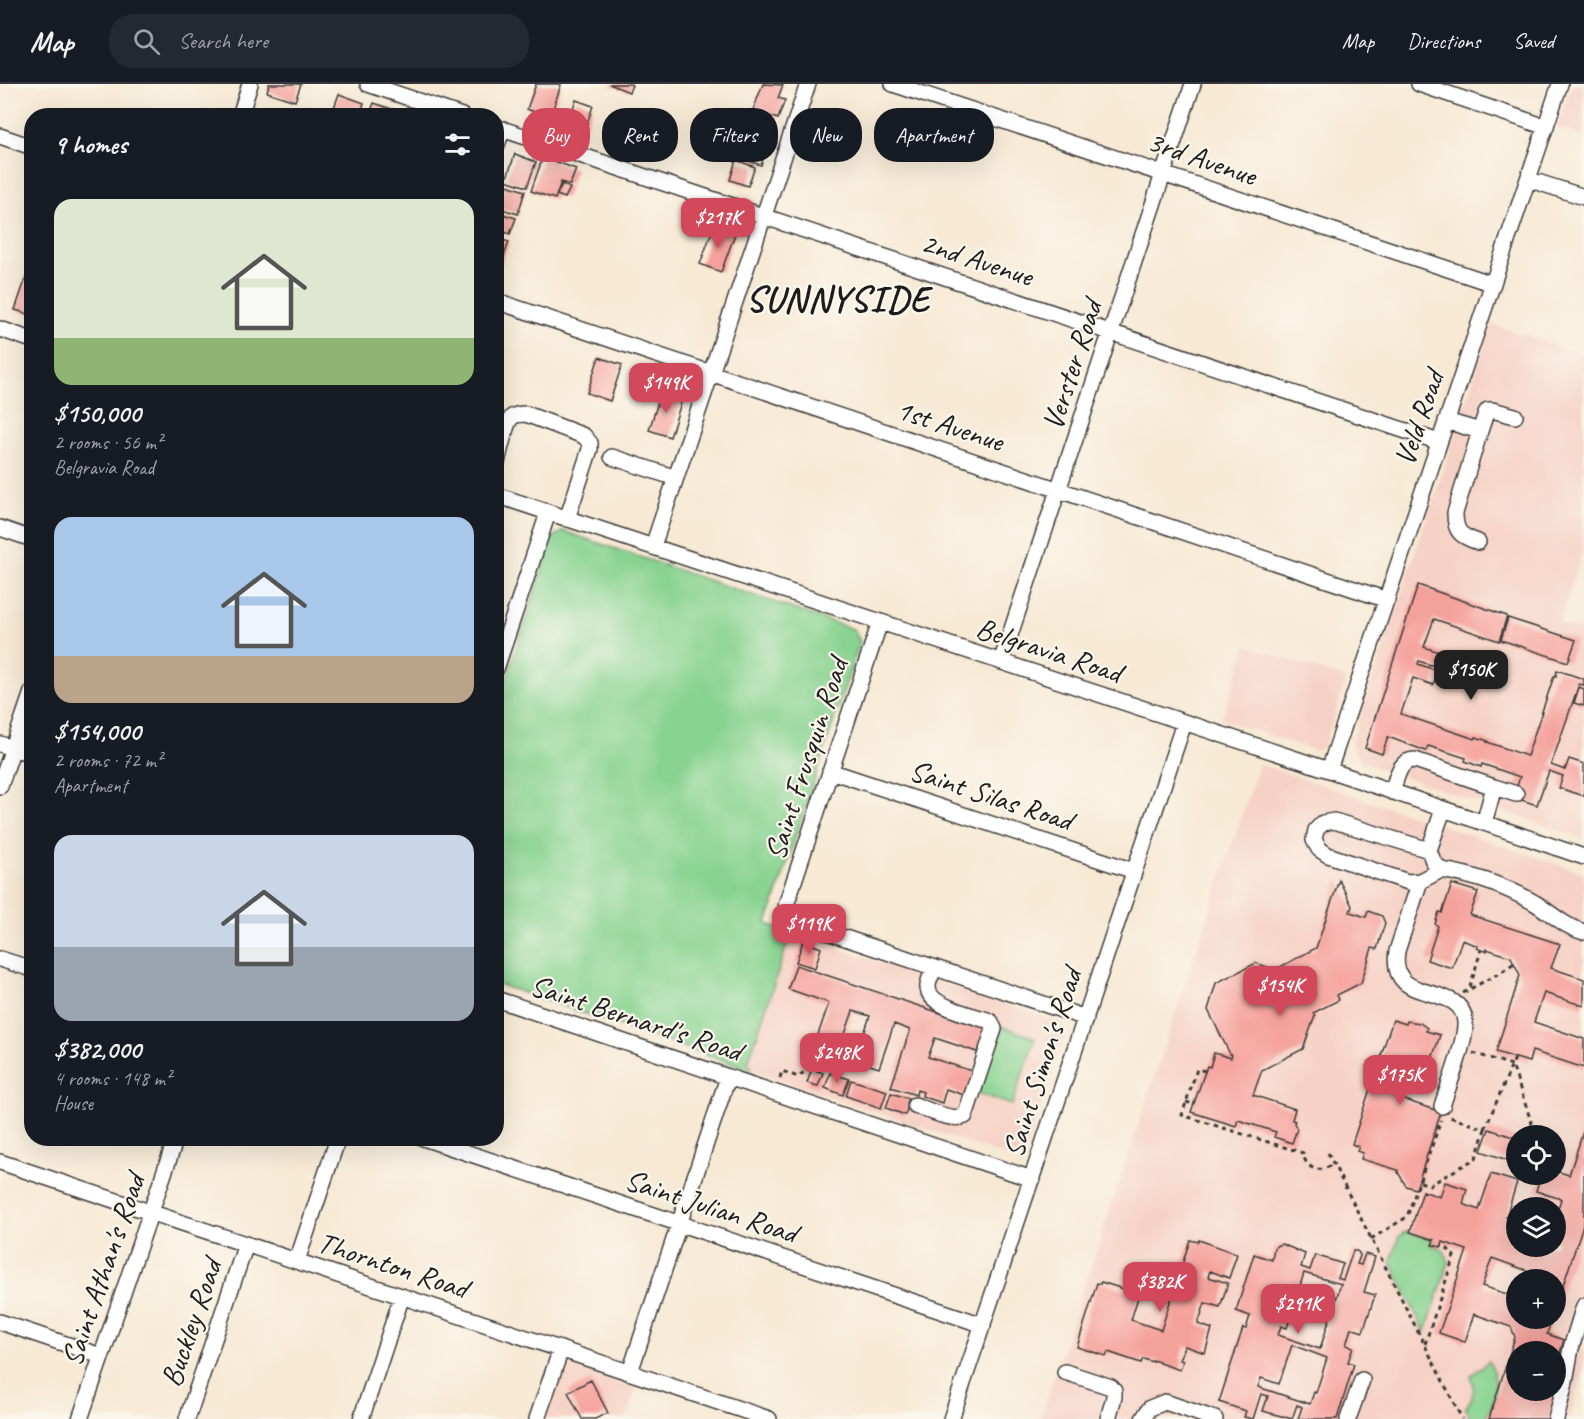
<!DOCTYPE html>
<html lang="en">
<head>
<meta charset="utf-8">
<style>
	body { margin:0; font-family:Caveat,sans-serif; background:#242831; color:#f1f3f6; height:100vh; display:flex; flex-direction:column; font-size:22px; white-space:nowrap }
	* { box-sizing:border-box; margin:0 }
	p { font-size:20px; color:#9ea1a6 }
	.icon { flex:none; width:33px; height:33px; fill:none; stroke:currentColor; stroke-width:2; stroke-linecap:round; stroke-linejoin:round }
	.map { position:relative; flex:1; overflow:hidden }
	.drawer { position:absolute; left:24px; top:24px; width:480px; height:1038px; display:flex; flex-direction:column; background:#171b24; border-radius:24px; box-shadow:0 6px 24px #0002 }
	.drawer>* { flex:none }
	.hud { position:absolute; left:522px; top:24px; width:570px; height:54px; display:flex; gap:12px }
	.controls { position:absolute; left:1506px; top:1041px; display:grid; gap:12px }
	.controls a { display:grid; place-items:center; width:60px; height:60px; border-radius:50%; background:#171b24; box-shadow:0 6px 24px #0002; font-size:30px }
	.price { position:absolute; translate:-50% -51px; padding:0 14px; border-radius:12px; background:#d1495b; color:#fff; font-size:20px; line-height:39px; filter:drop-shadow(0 2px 3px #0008) }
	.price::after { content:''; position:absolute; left:50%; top:36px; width:18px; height:14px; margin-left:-9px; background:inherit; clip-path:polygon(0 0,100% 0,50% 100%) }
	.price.current { background:#222; color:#fff }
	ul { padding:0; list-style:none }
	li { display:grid; align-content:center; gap:12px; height:318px; padding:0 30px }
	li span { display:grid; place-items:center; height:186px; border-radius:18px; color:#555 }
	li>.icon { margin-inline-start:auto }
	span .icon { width:108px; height:108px; fill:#fffc; stroke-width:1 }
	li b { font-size:26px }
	h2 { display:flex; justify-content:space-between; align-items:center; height:72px; padding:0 30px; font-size:26px }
	.tag { padding:0 21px; border-radius:24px; background:#171b24; box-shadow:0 6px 24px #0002; font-size:21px; line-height:54px }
	.tag.current { background:#d1495b; color:#fff }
	header { display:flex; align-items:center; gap:36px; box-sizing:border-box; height:84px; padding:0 30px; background:#171b24; border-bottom:2px solid #363941 }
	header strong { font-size:28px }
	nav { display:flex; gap:33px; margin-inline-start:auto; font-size:21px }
	.search { width:420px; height:54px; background:#242831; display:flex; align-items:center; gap:15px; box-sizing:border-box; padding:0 21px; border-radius:24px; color:#9ea1a6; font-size:22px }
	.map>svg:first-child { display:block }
</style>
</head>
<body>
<header>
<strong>Map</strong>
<div class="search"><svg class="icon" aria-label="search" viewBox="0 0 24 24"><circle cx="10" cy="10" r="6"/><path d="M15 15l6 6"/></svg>Search here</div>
<nav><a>Map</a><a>Directions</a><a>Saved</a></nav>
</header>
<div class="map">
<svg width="1584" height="1335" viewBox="0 0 1584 1335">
	<rect width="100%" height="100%" fill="#fbf7ec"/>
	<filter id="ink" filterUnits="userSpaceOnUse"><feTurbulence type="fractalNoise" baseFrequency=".0167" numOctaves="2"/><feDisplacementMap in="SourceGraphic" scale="12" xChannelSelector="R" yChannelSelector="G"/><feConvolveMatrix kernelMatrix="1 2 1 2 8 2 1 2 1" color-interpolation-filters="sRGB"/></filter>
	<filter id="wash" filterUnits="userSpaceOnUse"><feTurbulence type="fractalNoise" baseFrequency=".008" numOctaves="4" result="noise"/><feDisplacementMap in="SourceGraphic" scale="24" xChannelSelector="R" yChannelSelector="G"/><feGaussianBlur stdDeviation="1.35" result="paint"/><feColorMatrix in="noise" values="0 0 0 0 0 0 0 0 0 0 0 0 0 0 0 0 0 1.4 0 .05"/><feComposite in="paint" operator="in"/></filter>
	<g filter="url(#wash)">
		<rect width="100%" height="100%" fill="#f7e9d4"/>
		<path fill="#f6d1c5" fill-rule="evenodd" d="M1572,0H1584V52L1557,43Z
			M1492,240L1584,271V464L1559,539L1584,548V755L1361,678L1351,660Z
			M1247,562L1347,595L1324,663L1316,667L1221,636Z
			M1259,680L1584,789V1282L1570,1335H1040ZM1516,1052H1556V1090H1516ZM1516,1124H1556V1162H1516ZM1516,1196H1556V1234H1516ZM1516,1268H1556V1306H1516Z
			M797,851L1060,938L1065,949L1023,1074L1015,1075L752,986L748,979L789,855Z
			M567,1281L636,1304L626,1335H546L564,1283Z"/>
		<path fill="#88d391" stroke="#527856" stroke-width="1.5" d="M563,447L853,545L860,557L767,840L797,851L789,855L748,978L752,986L497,900V622L553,453Z
			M1000,942L1035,954L1012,1021L977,1009Z
			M1407,1147L1433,1156L1431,1161L1443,1165L1449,1178L1425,1249L1391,1178L1399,1152Z
			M1489,1277C1499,1296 1497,1317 1484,1335H1471L1465,1324C1474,1314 1476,1304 1471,1292Z"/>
		<g id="blocks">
			<path fill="#f5a19b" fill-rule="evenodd" d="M269,0H301L295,17L267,8Z
				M536,0H557L561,1L550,34L527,25Z
				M609,0H630L632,1L629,8Z
				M763,0L783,1L778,14L785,16L778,35L753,26Z
				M339,10L364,19L360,32H331Z
				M576,16L593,22L584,48L567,41Z
				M374,19L400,28L399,32H369Z
				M752,36L774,44L761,81L739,74Z
				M515,70L536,78L527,103L506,96Z
				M543,73L576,85L570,101L561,98L555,115L531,107Z
				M736,76L755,83L748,102L730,96Z
				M504,100L525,107L518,130L496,123Z
				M562,100L570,104L565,114L557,111Z
				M720,127L728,130L723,143L715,140Z
				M496,128L516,134L510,150L496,145Z
				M714,142L735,150L721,188L700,180Z
				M496,154L509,158L498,189H496Z
				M31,179H32V231L15,226Z
				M599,273L622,281L610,317L587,309Z
				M662,306L683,313L670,353L649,346Z
				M1418,501L1507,532L1499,557L1434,535L1424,563L1445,570L1440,584L1419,577L1418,580L1438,587L1433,601L1413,594L1401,630L1475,655L1476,653L1488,657L1487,658L1527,672L1554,592H1556L1557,586L1584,595V601L1579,600L1551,681L1565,686L1569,675L1584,680V712L1559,704L1563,692L1549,687L1537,721L1518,715L1515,708L1520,693L1482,680L1481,683L1465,677L1466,674L1428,662L1426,667L1388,653L1382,670L1365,664Z
				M1508,534L1576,556L1568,578L1501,556Z
				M1579,603L1584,605V622L1574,619Z
				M1339,796L1352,822L1350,828L1366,833L1368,827L1382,832L1385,839L1377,865L1372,864L1361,899L1337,911L1339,916L1313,929L1315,932L1303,965L1262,986L1253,1011L1295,1025L1292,1036L1295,1037L1294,1039L1297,1045L1292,1059L1274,1053L1276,1048L1238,1036L1236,1042L1191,1028L1207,982L1210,983L1214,969L1231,974L1232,971L1230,970L1208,926L1216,899L1256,879L1282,888L1280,883L1316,864Z
				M1452,800L1478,808L1470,831L1560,860L1551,884L1584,895V922L1544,909L1534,938L1584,955V984L1532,967L1529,978L1496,968L1520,891L1511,873L1487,865V867L1481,866L1477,864L1478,862L1462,856L1452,884L1427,876L1438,842L1435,840L1439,828L1442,829Z
				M803,857L821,864L815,884L796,878Z
				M796,881L988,945L980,969L935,954L928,973L975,988L967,1012L946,1005L942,1019L922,1012L923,1008L917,1006L916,1011L891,1003L910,946L894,940L879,984L855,976L870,932L853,927L838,970L814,962L829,919L788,905Z
				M1393,936L1406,940L1407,937L1420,939L1427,944L1426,947L1440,951L1427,990L1412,985L1408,996L1417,999L1418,1004L1414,1007L1405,1005L1402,1015L1441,1028L1416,1105L1406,1102L1398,1088V1086L1361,1075L1363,1069L1357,1067L1359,1063L1352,1060L1370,1005L1379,1008L1389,977L1380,974Z
				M812,985L823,989L818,1002L807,999Z
				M830,989L849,995L843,1011L825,1004Z
				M851,996L887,1007L881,1024L846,1012Z
				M891,1009L910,1015L905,1031L886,1024Z
				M1489,1045L1516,1054V1079L1481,1067Z
				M1584,1045V1138L1556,1223V1196H1526L1528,1187L1492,1174L1482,1202L1516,1213V1234H1552L1547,1250L1564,1256L1556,1281V1268H1516V1306H1556V1296L1561,1298L1549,1335H1489L1515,1253L1511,1243L1474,1230L1465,1258L1439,1249L1467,1166L1443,1158L1441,1163L1432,1161L1434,1156L1410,1148L1423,1107L1440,1113L1445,1098L1467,1105L1463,1120L1479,1126L1491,1090L1517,1098L1506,1133L1516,1136V1162H1556V1131L1561,1115L1536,1107L1541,1090H1556V1087L1569,1091Z
				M1190,1156L1198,1158L1199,1156L1237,1170L1229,1194L1210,1187L1208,1193L1228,1199L1220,1223L1205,1219L1198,1240L1212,1245L1205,1269L1185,1262L1180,1276L1183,1277L1180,1286L1159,1279V1278L1153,1276V1278L1143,1275L1141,1279L1108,1268L1106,1272L1077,1263L1097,1199L1100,1200L1101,1198L1139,1210L1131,1236L1161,1246Z
				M1282,1160L1305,1170L1301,1183L1310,1186L1315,1171L1343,1180L1338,1194L1343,1196L1353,1167H1357L1359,1169L1360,1172L1357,1180L1361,1181L1365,1170L1375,1173L1364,1208L1375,1211L1363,1248L1351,1244L1346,1261L1353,1263L1348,1278L1354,1280L1337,1335H1298L1302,1323L1297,1321L1292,1335L1263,1327L1268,1312L1261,1310L1253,1335L1244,1333L1246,1327L1219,1318L1243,1244L1246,1245L1250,1232L1236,1227L1254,1170L1272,1176L1274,1164L1278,1161ZM1304,1189L1341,1200L1320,1265L1278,1251L1281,1242L1287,1244ZM1292,1261L1327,1274L1316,1309L1314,1308L1310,1320L1258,1303L1261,1294L1279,1300Z
				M591,1296L608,1329L595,1335H582L568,1308Z"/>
		</g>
	</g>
	<g filter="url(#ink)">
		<use href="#blocks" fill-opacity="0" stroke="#3d3b38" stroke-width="1.5"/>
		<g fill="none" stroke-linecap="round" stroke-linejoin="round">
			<defs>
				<path id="minor" d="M368,0L462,32
					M893,0L1493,200
					M1419,0L1546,43
					M240,32L250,0
					M496,43L1439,358
					M0,52L32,63
					M496,63L503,45
					M1528,95L1584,113
					M496,217L1387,516
					M0,245L32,256
					M1446,337L1480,347L1455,429C1455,449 1461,452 1478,458
					M1480,347L1486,329L1488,326H1492L1515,332
					M612,373L676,394
					M497,379C499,370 506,339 512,333C516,330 521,330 526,330L584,352L590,359V365L567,435
					M496,411L1329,686L1584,773
					M0,444L32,455
					M653,462L808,0
					M880,538L787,818C785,827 788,834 797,838L1086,934
					M1001,578L1193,0
					M496,585L548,429
					M0,660L32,670
					M1329,686L1560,0
					M830,687L1134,787
					M0,702L32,608
					M1494,703L1516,710
					M1392,708C1397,695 1398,676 1415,676L1494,703L1484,739
					M1443,726L1429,766L1433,777L1441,786C1473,791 1507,803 1535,819C1551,829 1565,843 1584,848
					M1429,766L1334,737L1323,739L1316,746L1314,756L1319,765L1328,771L1408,798L1420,797L1441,786
					M1420,797L1397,867C1388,925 1460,895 1465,937C1467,956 1448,1002 1442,1022
					M0,875L32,885
					M496,915L1032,1095
					M915,1021C928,1026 953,1038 965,1032L994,945L991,938L987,936C972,931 926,922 928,902C928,897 932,890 934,884
					M423,1054L983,1241
					M0,1078L769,1335
					M297,1177L338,1054
					M0,1238L101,1272
					M630,1288L728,993
					M1065,1288L1111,1303L1114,1307V1313L1108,1335
					M80,1335L176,1054
					M187,1335L246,1160
					M361,1335L402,1212
					M537,1335L561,1265
					M951,1335L1184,639
					M1143,1335L1150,1324L1165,1318L1215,1335
					M1348,1335L1362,1296
					M1556,1335L1564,1303L1571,1264L1584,1222"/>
			</defs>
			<use href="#minor" stroke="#3d3b38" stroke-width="18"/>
			<path stroke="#3d3b38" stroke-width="3" stroke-dasharray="4.5 4.5" stroke-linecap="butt" d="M1470,903L1481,866
				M1463,909L1503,887L1514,879
				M1473,969L1512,981L1536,1052
				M1205,987L1197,985L1182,1031L1303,1069C1305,1085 1321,1091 1333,1079
				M780,994L782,987L798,993L829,967
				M1186,1018L1194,1020
				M1485,1045L1515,974
				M1328,1069L1462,1335
				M1420,1098L1430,1101L1476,1074L1485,1045L1450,1033
				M1371,1155L1407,1133L1441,1036
				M1425,1260L1454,1172L1446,1163L1441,1161"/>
			<use href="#minor" stroke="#fff" stroke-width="15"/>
		</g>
	</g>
	<g text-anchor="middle" stroke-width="4.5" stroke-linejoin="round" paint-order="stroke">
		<g font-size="30" fill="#1c1c1c" stroke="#fbf7ec">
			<text transform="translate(1202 74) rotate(19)" y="10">3rd Avenue</text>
			<text transform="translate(977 175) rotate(18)" y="10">2nd Avenue</text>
			<text transform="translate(1072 281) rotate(-72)" y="10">Verster Road</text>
			<text transform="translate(1419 334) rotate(-71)" y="10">Veld Road</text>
			<text transform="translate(950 341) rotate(18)" y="10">1st Avenue</text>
			<text transform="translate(1049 566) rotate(18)" y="10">Belgravia Road</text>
			<text transform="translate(806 675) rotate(-72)" y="10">Saint Frusquin Road</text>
			<text transform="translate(991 711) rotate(18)" y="10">Saint Silas Road</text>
			<text transform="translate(636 934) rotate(18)" y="10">Saint Bernard's Road</text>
			<text transform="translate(1042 979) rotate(-72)" y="10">Saint Simon's Road</text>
			<text transform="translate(711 1122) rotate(18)" y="10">Saint Julian Road</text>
			<text transform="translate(393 1181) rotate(18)" y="10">Thornton Road</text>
			<text transform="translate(103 1186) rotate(-71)" y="10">Saint Athan's Road</text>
			<text transform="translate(191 1239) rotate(-71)" y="10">Buckley Road</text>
		</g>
		<g font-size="36" font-weight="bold" letter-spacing="1.5" fill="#1c1c1c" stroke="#fbf7ec">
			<text x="838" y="227">SUNNYSIDE</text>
		</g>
	</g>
</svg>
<div class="controls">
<a><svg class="icon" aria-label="locate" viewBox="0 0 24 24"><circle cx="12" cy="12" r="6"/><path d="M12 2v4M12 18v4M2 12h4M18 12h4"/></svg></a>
<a><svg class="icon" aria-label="layers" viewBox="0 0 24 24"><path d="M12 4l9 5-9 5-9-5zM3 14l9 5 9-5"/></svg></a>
<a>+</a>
<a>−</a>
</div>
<b class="price" style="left:718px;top:165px">$217K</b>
<b class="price" style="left:666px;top:330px">$149K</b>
<b class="price current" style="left:1471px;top:617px">$150K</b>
<b class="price" style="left:809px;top:871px">$119K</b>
<b class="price" style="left:1280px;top:933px">$154K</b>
<b class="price" style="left:837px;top:1000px">$248K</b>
<b class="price" style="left:1400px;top:1022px">$175K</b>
<b class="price" style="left:1160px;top:1229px">$382K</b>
<b class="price" style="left:1298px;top:1251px">$291K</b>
<div class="hud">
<a class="tag current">Buy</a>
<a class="tag">Rent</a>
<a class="tag">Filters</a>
<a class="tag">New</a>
<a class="tag">Apartment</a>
</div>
<section class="drawer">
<h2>9 homes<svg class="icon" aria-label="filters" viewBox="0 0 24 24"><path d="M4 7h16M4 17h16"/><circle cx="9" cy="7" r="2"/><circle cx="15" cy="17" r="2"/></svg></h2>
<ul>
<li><span style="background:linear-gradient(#dfe7d0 75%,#8fb573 0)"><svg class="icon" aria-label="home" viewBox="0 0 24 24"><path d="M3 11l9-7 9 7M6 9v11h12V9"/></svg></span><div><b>$150,000</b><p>2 rooms · 56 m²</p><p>Belgravia Road</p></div></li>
<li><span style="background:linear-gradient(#a9c7e8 75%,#b9a48a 0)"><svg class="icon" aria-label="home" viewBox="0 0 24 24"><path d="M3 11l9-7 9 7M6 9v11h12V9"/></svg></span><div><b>$154,000</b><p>2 rooms · 72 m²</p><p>Apartment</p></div></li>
<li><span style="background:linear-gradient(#c9d6e8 60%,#9aa5b1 0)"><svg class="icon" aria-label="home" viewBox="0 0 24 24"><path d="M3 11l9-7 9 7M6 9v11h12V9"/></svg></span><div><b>$382,000</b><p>4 rooms · 148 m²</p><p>House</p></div></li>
</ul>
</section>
</div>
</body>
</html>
